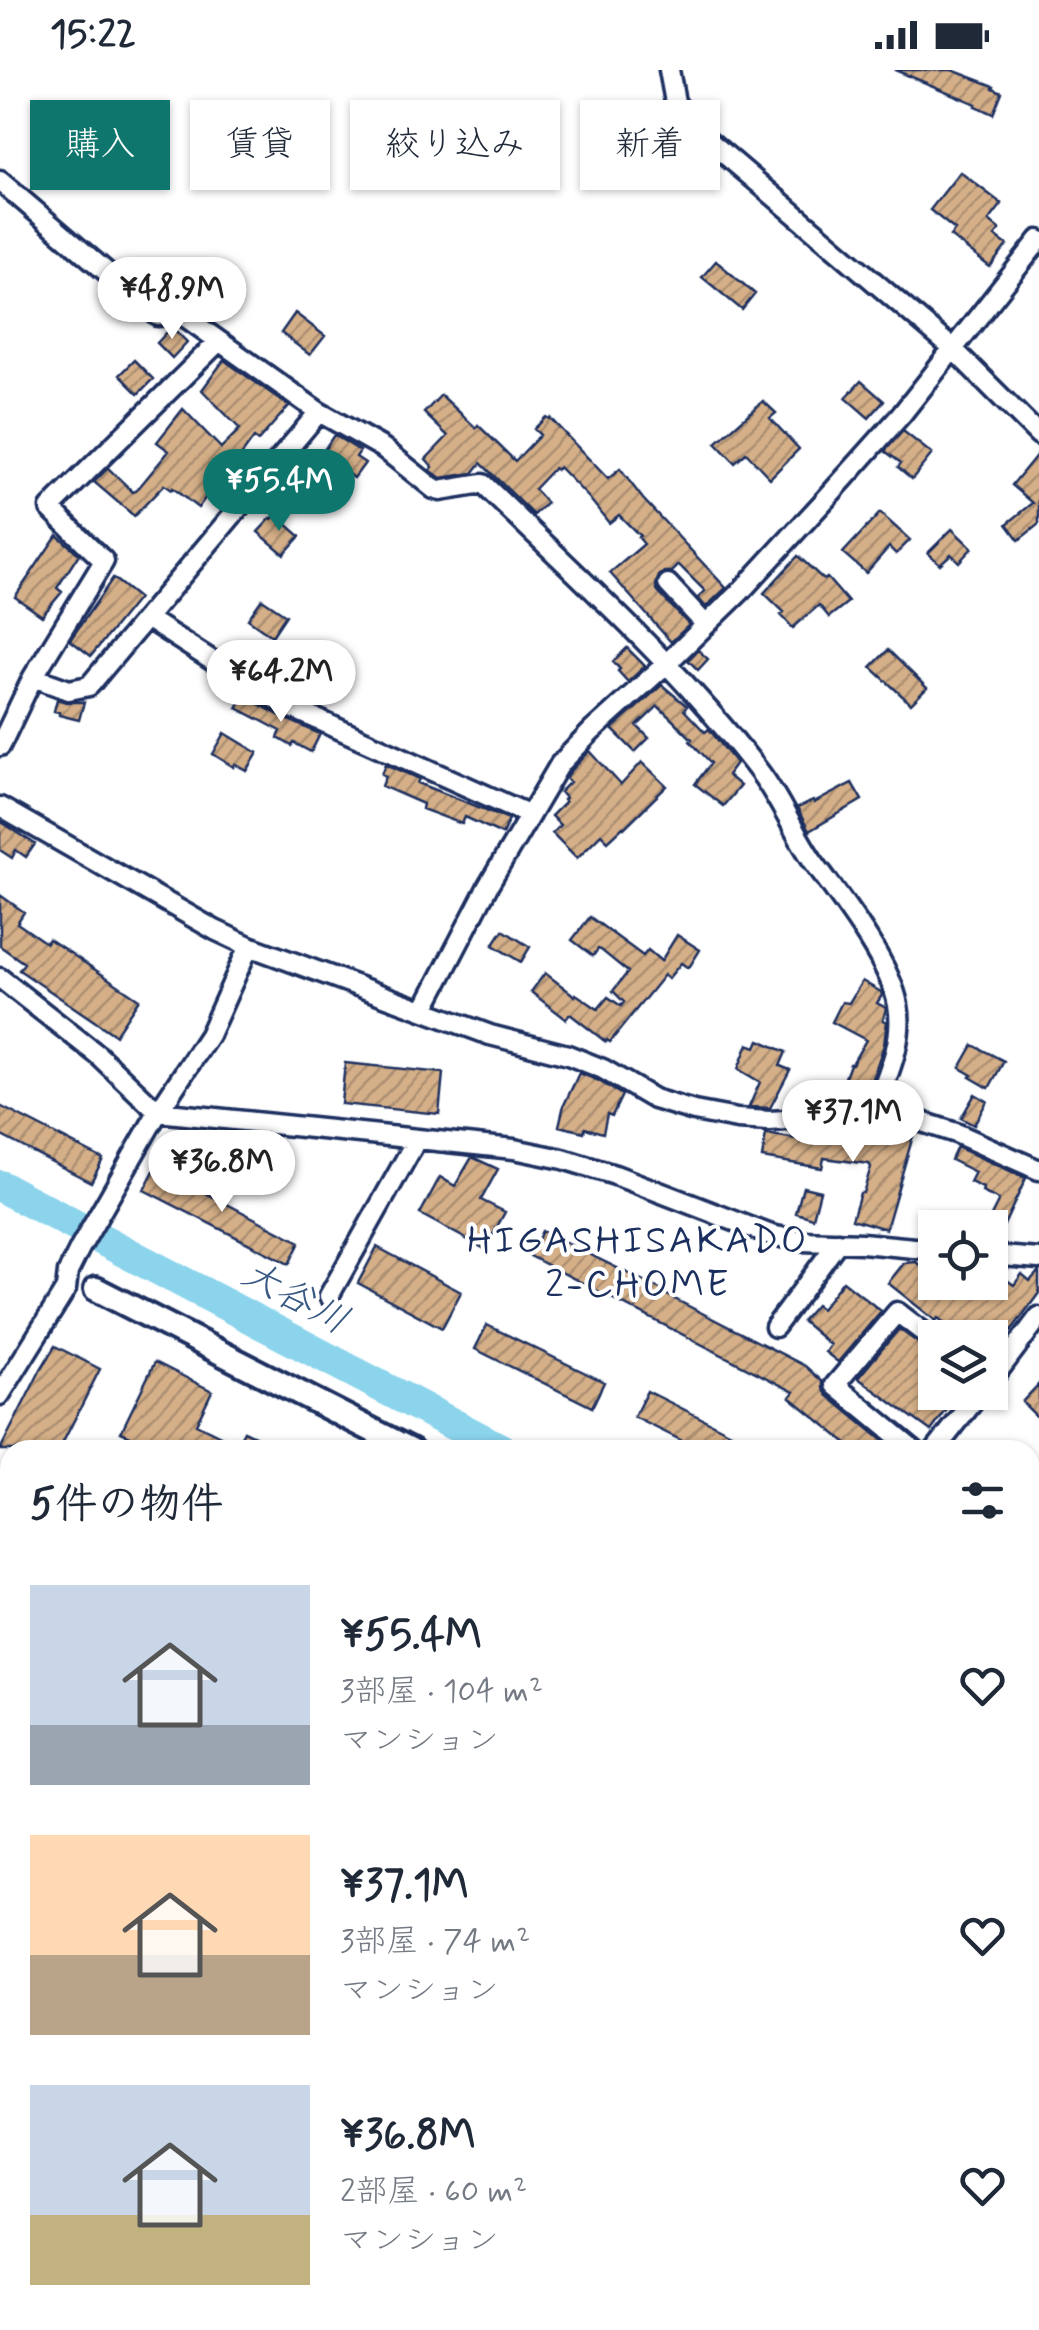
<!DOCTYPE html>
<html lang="ja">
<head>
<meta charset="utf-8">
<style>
	body { margin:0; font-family:Mynerve,"Klee One",sans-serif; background:#f2f2f3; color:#1f2937; height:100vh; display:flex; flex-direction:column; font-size:38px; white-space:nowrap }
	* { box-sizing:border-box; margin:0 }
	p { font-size:32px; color:#747a83 }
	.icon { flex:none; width:55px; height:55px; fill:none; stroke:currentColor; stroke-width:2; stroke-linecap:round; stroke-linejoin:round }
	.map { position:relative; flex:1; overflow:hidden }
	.sheet { position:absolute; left:0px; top:1370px; width:1040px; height:890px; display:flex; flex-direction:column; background:#fff; border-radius:30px 30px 0 0; box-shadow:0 2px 8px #0004 }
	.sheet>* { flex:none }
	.hud { position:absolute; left:30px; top:30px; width:980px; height:90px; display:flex; gap:20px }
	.controls { position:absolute; left:918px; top:1140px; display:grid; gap:20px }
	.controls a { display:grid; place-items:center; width:90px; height:90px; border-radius:0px; background:#fff; box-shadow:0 2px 8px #0004; font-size:50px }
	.price { position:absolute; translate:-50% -85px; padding:0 22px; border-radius:35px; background:#fff; color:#222; font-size:32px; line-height:65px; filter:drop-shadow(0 2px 5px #0008) }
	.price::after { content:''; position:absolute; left:50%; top:60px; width:30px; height:22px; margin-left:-15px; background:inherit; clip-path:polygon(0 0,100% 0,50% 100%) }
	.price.on { background:#0f766e; color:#fff }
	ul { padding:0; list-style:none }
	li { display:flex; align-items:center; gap:30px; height:250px; padding:0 30px }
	li span { display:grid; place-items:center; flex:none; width:280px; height:200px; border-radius:0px; color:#555 }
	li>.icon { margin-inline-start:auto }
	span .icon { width:120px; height:120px; fill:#fffc; stroke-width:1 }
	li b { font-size:42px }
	h2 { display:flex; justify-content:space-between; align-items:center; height:120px; padding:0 30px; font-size:42px }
	.tag { padding:0 35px; border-radius:0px; background:#fff; box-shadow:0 2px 8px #0004; font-size:35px; line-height:90px }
	.tag.on { background:#0f766e; color:#fff }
	.status { display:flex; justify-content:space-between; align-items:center; height:70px; padding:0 50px; background:#fff; direction:ltr }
	.status svg { height:28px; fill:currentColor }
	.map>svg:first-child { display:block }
</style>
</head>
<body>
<div class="status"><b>15:22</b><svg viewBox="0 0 49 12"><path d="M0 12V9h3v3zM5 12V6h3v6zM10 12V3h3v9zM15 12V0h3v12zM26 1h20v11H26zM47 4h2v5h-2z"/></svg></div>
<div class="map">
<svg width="1039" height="2260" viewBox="0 0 1039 2260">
	<defs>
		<pattern id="cemetery-stones" width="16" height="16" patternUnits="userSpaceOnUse" patternTransform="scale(2.5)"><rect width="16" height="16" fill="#d5e396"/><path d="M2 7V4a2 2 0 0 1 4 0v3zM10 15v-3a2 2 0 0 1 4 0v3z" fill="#b6c384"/></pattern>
		<pattern id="building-hatch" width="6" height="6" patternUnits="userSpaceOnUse" patternTransform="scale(2.5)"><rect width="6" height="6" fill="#d5af87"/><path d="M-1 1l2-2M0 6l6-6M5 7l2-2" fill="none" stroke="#ac8f72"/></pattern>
	</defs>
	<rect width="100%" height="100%" fill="#fff"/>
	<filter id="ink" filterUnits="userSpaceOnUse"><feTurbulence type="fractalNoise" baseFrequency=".01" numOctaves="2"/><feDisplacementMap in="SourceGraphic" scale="20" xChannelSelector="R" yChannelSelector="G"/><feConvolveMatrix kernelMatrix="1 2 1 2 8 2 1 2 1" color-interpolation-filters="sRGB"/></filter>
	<g filter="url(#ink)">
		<path fill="url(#cemetery-stones)" stroke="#78897a" stroke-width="2.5" d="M10,1917V1992C0,1968 0,1938 10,1917Z"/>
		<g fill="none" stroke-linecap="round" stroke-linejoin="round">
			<path stroke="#8bd4ec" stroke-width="32" d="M0,1116L502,1380
				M1030,1784L1039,1795"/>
		</g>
		<path fill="url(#building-hatch)" stroke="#1b2f5e" stroke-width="2.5" d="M895,0H952L994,16L993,18L1002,22L993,44L975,36L976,34Z
			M960,102L1002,134L989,151L1000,160L995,166L1007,175L990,197L950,166L955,160L930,140Z
			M716,191L755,224L742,240L702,207Z
			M295,243L325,266L310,285L281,263Z
			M172,257L187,272L172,288L157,273Z
			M134,290L153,309L138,324L119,305Z
			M224,290L289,336L258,371L254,368L227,405L223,404L198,438L172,418L171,420L164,415L134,446L94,412L108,398L133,422L136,421L169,381L157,372L183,339L221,378L240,359L202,320Z
			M861,311L884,331L869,348L846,328Z
			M441,325L476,358L478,355L515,391L540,365L534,359L546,347L549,349L550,348L608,409L620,399L643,429L726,518L706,537L698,528L705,521L679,495L672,502H664L659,506L656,516L658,522L689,555L671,572L610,503L644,474L638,467L640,466L619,445L609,453L589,428L559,397L556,400L554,398L534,419L547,433L534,445L481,393L473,403L441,408L430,400L433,397L426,389L448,366L424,343Z
			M763,331L776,343L770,348L799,379L770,408L746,383L735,393L716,373Z
			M903,361L932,384L912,409L898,397L901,393L885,381Z
			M334,365L360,381L356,387L365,393L354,408L328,391L330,389L322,383Z
			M1039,382V454L1019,470L1007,454L1033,433L1012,415Z
			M880,443L910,470L896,484L889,477L866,503L843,483Z
			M276,445L300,466L284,484L258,462L271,448L272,449Z
			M952,459L972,478L959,492L951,484L940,494L928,483Z
			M57,465L79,484L57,518L62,522L42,546L15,527Z
			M798,486L824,510L827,508L848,532L829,547L819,535L793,558L781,545L784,542L764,523Z
			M113,508L138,528L91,586L70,570Z
			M262,529L286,545L272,566L248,549Z
			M627,578L645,596L628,612L618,601L620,599L613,592Z
			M698,580L708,589L698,600L688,590Z
			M888,580L927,618L911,634L871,597Z
			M662,615L687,636L684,640L705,662L709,659L736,693L727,705L740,716L723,736L695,714L711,693L690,671L692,669L682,659L658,636L637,656L649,668L635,682L612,659Z
			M244,626L284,648L320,664L311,682L294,673L292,676L278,668L281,661L237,638Z
			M57,629L66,632H84L79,650L59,645V642L54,641Z
			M225,663L258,683L247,701L235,694L234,697L213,684Z
			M590,681L621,715L642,692L667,716L624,758L623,757L608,771L601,764L577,788L552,763L560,755L551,746L565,732L563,730L565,728L560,722L570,712L566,708L570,702Z
			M386,694L420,709L418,713L509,749L502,764L465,747L462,754L422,739L423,734L382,716L386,706L382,704Z
			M852,713L862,730L809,761L797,738L813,731L814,733Z
			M0,751L35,774L26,787L16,780L12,788L0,780Z
			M0,825L24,842L17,853L46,873L49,869L139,929L115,965L19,900L24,893L0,876Z
			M590,847L643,886L648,880L661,891L677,865L700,880L690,896L687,897L681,893L668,909L664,905L610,972L607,970L606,972L570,944L566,949L531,922L545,903L575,926L576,924L598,939L608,927L621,936L624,932L613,921L628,902L601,880L598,879L593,886L572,870Z
			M503,860L530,877L521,892L493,875Z
			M862,911L881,922L882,925L877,933L886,938L883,950L887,951L884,975L864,1033L835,1035L850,994H852L866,970L832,952L842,932L849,933Z
			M759,970L786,982L780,996L790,1000L770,1038L749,1037L760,1012L738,999L748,974L756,977Z
			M973,975L1004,991L989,1018L970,1007L972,1005L960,998Z
			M345,993L443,1003L439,1044L341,1034Z
			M579,1003L597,1010L622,1025L612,1046L607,1044L603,1063L585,1058L584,1062L559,1056L564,1035Z
			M975,1024L987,1031L974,1055L961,1048Z
			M0,1036L103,1089L91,1112L0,1065Z
			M880,1058L913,1066L886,1159L852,1149L860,1123H863L871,1097L869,1094L824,1088L822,1098L762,1088L766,1064L809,1071L810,1068L814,1069L816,1063L835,1068L836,1063L878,1068Z
			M957,1077L1026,1108L1003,1157L989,1150L999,1130L982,1122L983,1118L970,1112L975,1102L951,1090Z
			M472,1087L498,1099L481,1130L505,1142L485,1179L420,1144L440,1107L455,1116Z
			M156,1097L300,1172L289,1194L144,1120Z
			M803,1117L820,1121L813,1148L796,1143Z
			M542,1161L664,1221L663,1223L805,1296L823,1312V1318L827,1325L894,1380H855L790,1327L794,1322L530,1186Z
			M377,1177L461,1222L442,1258L358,1213Z
			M916,1192L935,1207V1212H990V1198L1014,1215L1022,1204L1030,1211L1039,1201V1223L1011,1261L1007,1259L999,1268H965L938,1248L936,1251L888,1213L904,1193Z
			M843,1211L881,1241L838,1292L825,1282L830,1275L802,1251L816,1235L821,1239Z
			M487,1255L604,1312L592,1337L475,1279Z
			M899,1259L935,1285V1322H960L931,1361L858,1308Z
			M55,1276L100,1299L59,1380H0L41,1299Z
			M155,1292L212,1321L196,1354L237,1374L244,1361L284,1380H148L131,1372L133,1367L121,1362Z
			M1039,1314V1349L1022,1332Z
			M647,1321L737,1366L755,1380H701L634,1347Z"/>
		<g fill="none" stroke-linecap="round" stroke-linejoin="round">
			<defs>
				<path id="street" d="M669,0L675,32L694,58L953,279L1039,365
					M0,111L158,246L181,244L319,342L383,378L434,419L440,421L483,414C577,506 678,595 758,700C780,728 793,762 813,791C840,828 890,891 898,935C905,973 885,1010 873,1045
					M668,514L706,555
					M146,548L247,613L290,637L530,745
					M33,607L69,620L89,616L319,342
					M0,676L33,607L104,491L50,438L219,271
					M0,737L215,860L249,876L490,965L568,985L603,999L654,1029L694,1041L737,1049L769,1051L873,1045L916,1050L956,1063L1039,1100
					M0,908L98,985L158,1042L514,1079L563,1089L615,1105L771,1165L801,1171L862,1173L935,1180
					M424,939L488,816L560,694L592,661L666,594L741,521L823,432L901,345L1039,170
					M990,1185L1039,1189
					M329,1226L417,1069
					M775,1257L838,1172
					M990,1312L1039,1247
					M0,1325L66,1219L68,1202L80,1178L158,1042L209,965L249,876
					M914,1380L835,1315L897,1242L935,1271
					M935,1380L981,1322
					M0,1581L10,1580
					M0,1991L10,2009
					M0,2165L10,2151
					M276,2250L287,2260
					M844,2250L867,2260
					M114,2260L127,2250"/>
				<path id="secondary" d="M96,1219L411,1380
					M1030,1857L1039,1868
					M1030,2138L1039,2126
					M937,2260L944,2250"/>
			</defs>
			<use href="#street" stroke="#1b2f5e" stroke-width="25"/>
			<use href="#secondary" stroke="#1b2f5e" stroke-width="30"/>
			<use href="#street" stroke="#fff" stroke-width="18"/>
			<use href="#secondary" stroke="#fff" stroke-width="22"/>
		</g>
	</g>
	<g text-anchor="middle" stroke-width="8" stroke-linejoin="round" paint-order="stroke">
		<g font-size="38" letter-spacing="2.5" fill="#1b2f5e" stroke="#fff">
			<text x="638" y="1182">HIGASHISAKADO<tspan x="638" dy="44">2-CHOME</tspan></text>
		</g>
		<g font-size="38" font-style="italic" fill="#375882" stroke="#fff">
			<text transform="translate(296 1226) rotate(28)" y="13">大谷川</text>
		</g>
	</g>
</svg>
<div class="controls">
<a><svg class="icon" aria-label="locate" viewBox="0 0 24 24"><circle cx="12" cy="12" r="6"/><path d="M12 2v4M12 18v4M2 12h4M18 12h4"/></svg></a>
<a><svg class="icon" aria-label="layers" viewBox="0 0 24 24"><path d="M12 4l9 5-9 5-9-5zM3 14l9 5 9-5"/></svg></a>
</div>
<b class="price" style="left:172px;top:272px">¥48.9M</b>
<b class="price on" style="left:279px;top:464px">¥55.4M</b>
<b class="price" style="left:281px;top:655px">¥64.2M</b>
<b class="price" style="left:853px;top:1095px">¥37.1M</b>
<b class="price" style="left:222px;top:1145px">¥36.8M</b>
<div class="hud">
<a class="tag on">購入</a>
<a class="tag">賃貸</a>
<a class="tag">絞り込み</a>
<a class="tag">新着</a>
</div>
<section class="sheet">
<h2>5件の物件<svg class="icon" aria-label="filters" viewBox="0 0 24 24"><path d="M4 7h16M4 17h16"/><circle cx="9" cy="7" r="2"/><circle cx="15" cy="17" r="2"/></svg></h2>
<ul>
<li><span style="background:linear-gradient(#c9d6e8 70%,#9aa5b1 0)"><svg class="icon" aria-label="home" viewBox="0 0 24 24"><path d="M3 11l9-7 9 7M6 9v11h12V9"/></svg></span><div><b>¥55.4M</b><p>3部屋 · 104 m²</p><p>マンション</p></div><svg class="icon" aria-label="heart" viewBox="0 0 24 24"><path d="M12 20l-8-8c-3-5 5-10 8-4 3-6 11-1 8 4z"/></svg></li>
<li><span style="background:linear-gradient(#ffd9b3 60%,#b9a48a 0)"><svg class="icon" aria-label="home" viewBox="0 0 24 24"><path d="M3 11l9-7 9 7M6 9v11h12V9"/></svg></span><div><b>¥37.1M</b><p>3部屋 · 74 m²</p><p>マンション</p></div><svg class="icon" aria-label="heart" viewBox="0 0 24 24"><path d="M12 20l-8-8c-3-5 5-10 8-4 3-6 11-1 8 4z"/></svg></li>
<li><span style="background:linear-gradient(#c9d6e8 65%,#c2b280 0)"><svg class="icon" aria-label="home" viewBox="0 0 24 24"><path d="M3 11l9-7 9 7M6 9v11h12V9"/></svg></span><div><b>¥36.8M</b><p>2部屋 · 60 m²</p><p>マンション</p></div><svg class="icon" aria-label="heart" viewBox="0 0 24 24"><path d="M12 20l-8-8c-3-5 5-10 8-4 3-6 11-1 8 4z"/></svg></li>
</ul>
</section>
</div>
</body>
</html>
